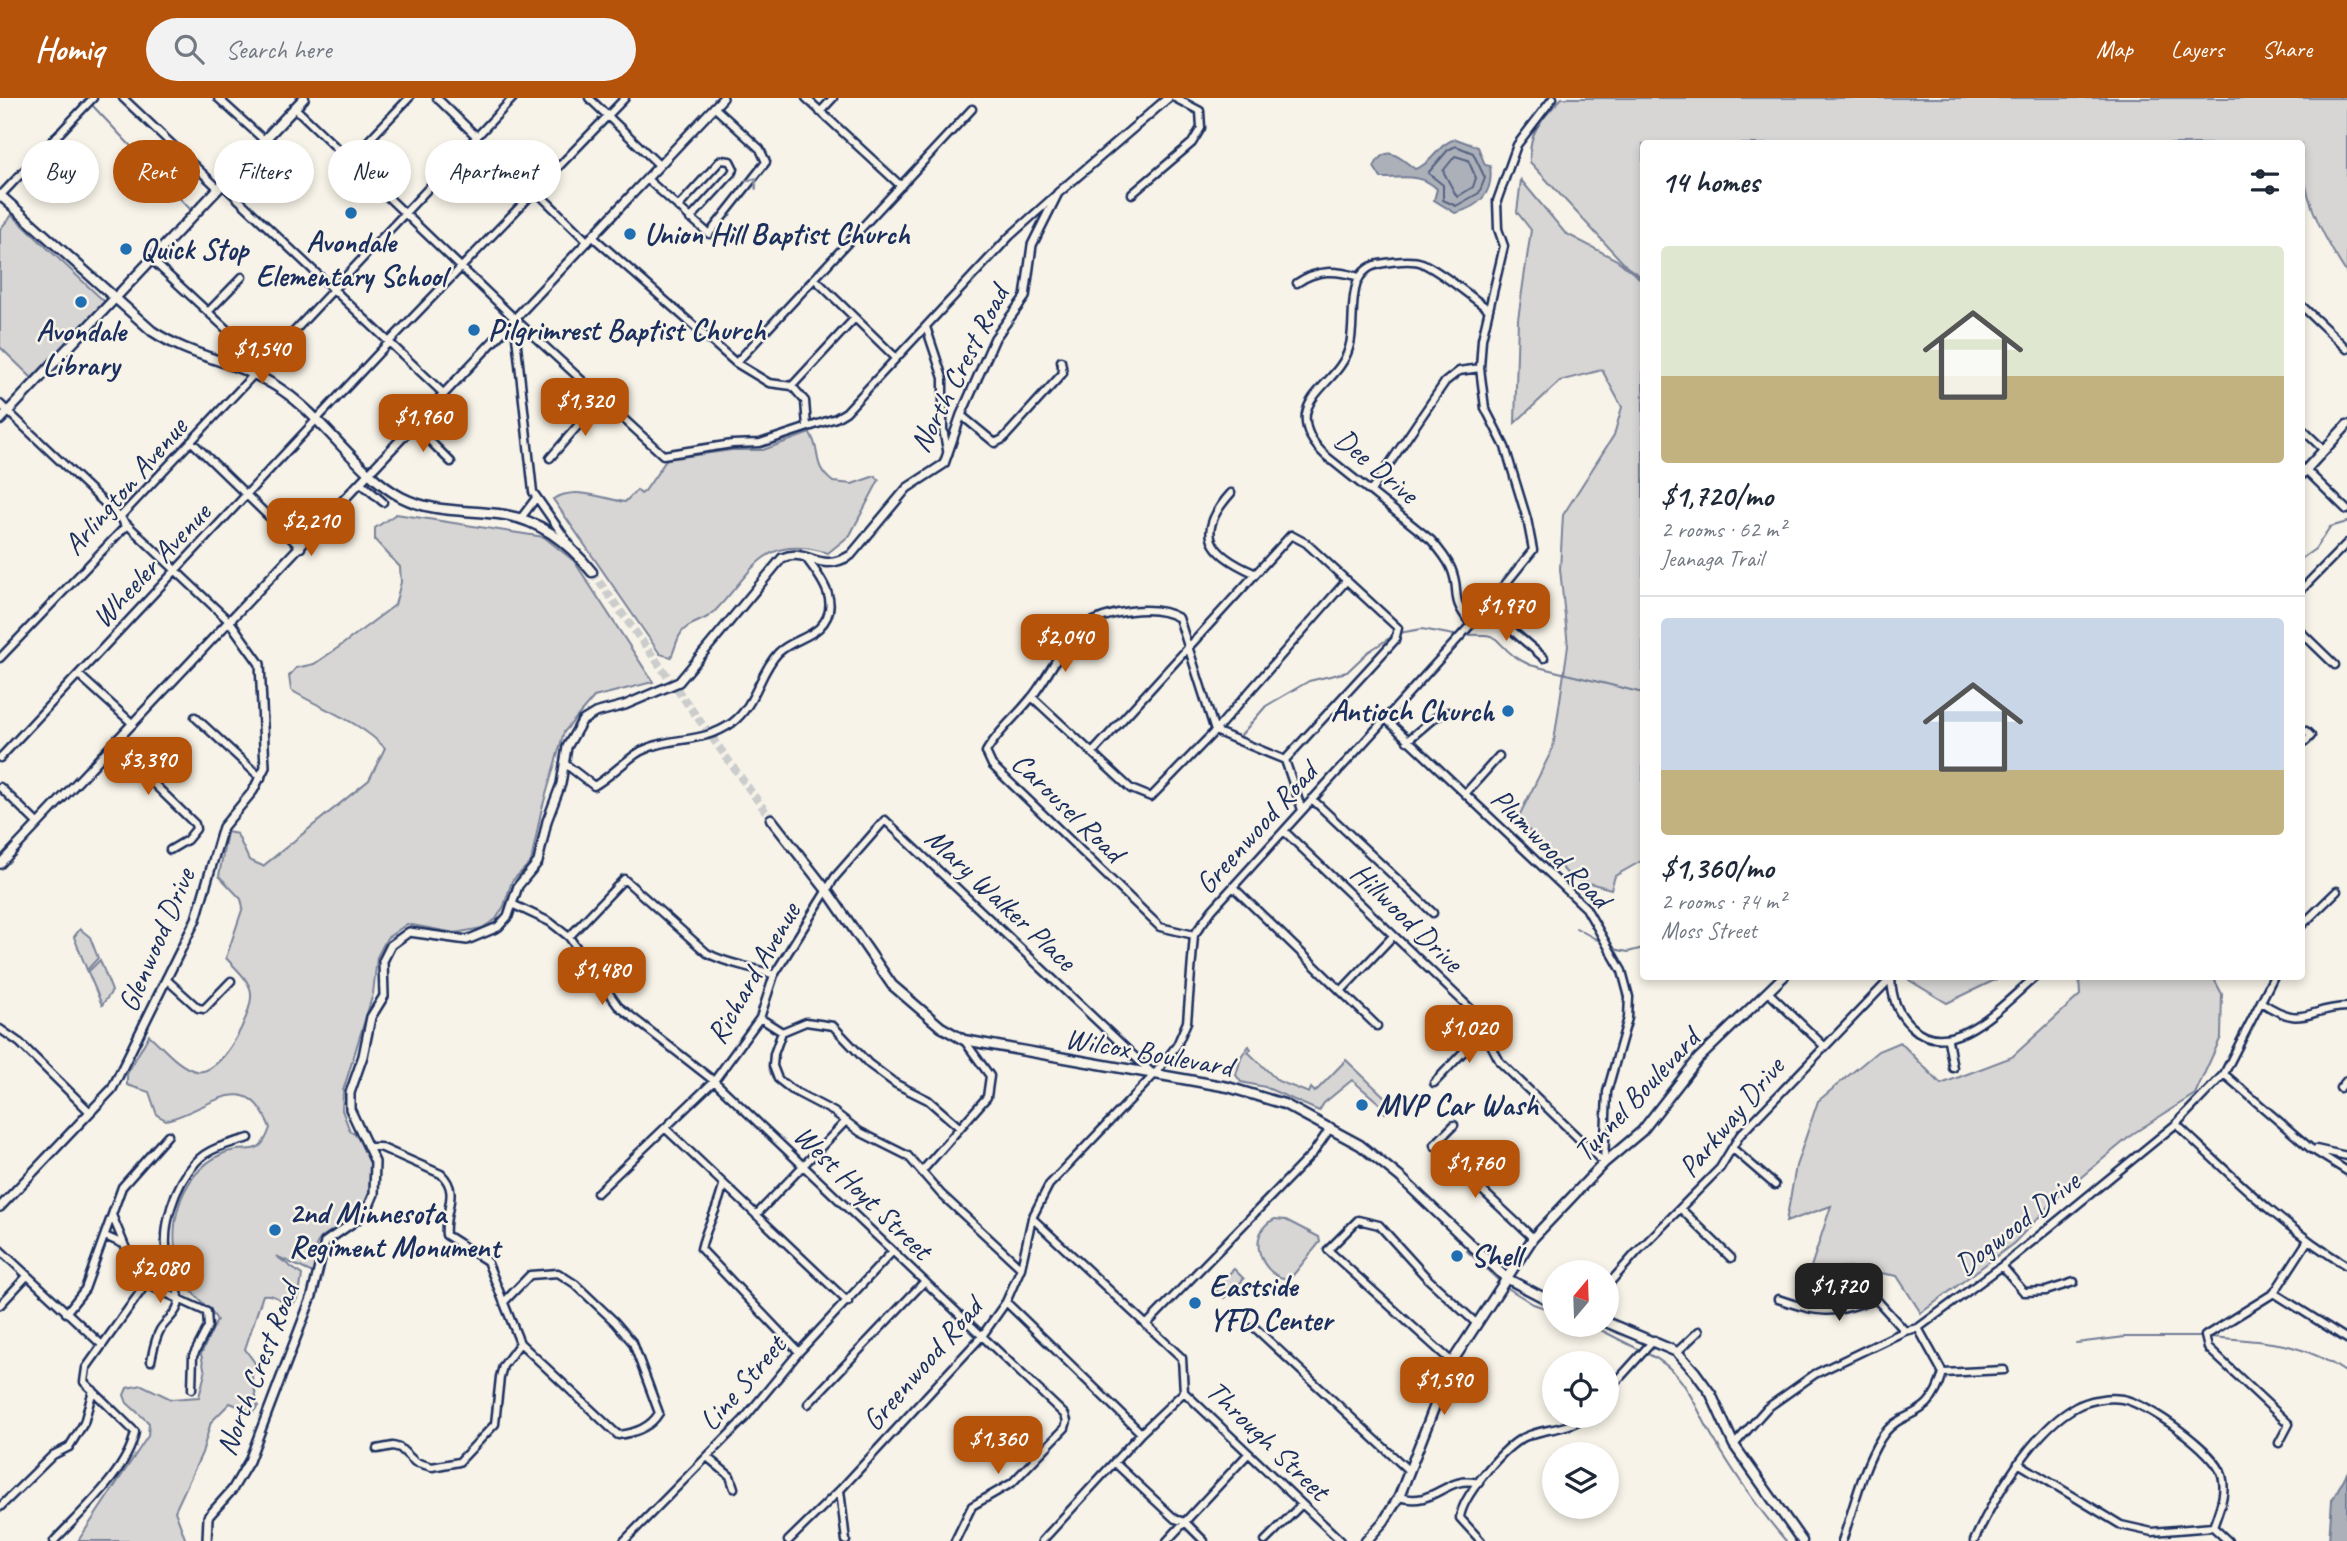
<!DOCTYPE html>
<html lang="en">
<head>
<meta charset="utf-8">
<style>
	body { margin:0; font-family:Caveat,sans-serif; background:#f2f2f3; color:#1f2937; height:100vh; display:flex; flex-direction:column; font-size:26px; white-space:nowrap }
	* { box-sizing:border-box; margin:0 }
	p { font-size:23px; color:#747a83 }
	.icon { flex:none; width:38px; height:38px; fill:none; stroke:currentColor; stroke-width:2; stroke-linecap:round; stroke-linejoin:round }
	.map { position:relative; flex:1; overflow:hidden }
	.side { position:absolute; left:1640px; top:42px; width:665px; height:840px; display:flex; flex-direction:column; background:#fff; border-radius:7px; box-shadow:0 4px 10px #0003 }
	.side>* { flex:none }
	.hud { position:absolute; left:21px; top:42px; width:665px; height:63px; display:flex; gap:14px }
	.needle { width:46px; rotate:19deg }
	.controls { position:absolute; left:1542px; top:1162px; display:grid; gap:14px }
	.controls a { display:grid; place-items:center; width:77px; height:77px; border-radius:50%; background:#fff; box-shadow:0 4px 10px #0003; font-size:35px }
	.price { position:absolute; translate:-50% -60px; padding:0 16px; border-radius:14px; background:#b45309; color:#fff; font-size:23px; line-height:46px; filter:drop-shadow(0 2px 4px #0008) }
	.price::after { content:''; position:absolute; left:50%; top:42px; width:21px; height:16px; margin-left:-10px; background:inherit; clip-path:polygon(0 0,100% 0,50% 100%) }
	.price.selected { background:#222; color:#fff }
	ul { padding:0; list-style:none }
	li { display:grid; align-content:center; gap:14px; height:371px; padding:0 21px }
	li+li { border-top:2px solid #e0e1e3 }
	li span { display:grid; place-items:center; height:217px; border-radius:7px; color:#555 }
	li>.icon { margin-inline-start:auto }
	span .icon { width:126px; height:126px; fill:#fffc; stroke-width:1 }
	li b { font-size:30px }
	h2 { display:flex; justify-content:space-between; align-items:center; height:84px; padding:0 21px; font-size:30px }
	.pill { padding:0 24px; border-radius:32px; background:#fff; box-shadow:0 4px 10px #0003; font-size:24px; line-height:63px }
	.pill.selected { background:#b45309; color:#fff }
	header { display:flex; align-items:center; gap:42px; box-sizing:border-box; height:98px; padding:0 35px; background:#b45309; color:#fff }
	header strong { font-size:33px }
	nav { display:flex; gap:38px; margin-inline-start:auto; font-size:24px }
	.search { width:490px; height:63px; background:#f2f2f3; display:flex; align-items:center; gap:18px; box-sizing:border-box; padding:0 24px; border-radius:38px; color:#747a83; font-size:26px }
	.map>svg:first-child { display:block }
</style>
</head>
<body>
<header>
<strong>Homiq</strong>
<div class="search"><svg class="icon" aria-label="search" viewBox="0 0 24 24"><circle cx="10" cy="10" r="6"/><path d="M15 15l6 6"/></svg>Search here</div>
<nav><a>Map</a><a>Layers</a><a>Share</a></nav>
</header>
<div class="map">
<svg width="2347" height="1443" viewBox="0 0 2347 1443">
	<rect width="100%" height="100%" fill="#f7f3e8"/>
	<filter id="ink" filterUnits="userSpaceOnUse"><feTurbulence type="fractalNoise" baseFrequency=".0143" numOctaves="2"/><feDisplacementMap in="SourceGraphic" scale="14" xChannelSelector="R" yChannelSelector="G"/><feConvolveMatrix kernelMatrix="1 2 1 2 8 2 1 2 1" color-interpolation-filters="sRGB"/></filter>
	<g filter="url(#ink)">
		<path fill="#d7d6d4" stroke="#798299" stroke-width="2" d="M1562,0H2347V176C2320,134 2301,96 2301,46H1643V180L1627,169L1530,64C1528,33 1542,21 1562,0Z
			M1521,82L1565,135L1617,162L1643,183V762L1615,778L1611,791L1571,780L1518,720L1553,650L1568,548L1560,471L1563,417L1614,337L1622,309L1602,272L1560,283L1515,325L1518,221L1531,132L1517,114Z
			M12,117L105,204L32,280L0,249V131Z
			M810,335C822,354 811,367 833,384L852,386L875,378L879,382L850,437L828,455C762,435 754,473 714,514C705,523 695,523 686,530C677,536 676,550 671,559L660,556L553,401C576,388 601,400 625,404L637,392L641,396L645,393L667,361L732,352H763Z
			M396,416L544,439L574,463L653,584L594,599L564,634L541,714L531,764L512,783L504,808L496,821L482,830L455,835L407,826L387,840L377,859L373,896L343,993L342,1012L350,1033C360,1038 363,1048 368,1058C381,1085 366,1113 342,1127C336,1131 324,1136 320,1141C310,1153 317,1164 315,1176L276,1158L302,1177L299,1198L293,1206C282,1206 276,1195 263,1197L245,1251L255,1265L252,1279L258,1308L253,1314L230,1305L211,1324L202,1355L175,1413L186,1443H78L148,1338L149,1325L127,1305L124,1297L127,1290L142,1287L171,1301L199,1299L205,1275L201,1256L217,1222C208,1206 190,1197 183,1180C164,1137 176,1076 224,1055C248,1045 259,1063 270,1030C246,966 207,1014 166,1022L157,1017L149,994L127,987V976L149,937C163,949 178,969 196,973C221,979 253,916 251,895C250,882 234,869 226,860L243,809L241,801L219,778L227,734L237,736L249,762L263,768L369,682L385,650C358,622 323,612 291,592L289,578L296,570L314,566L339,549L395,507L401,484L400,469L375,442V430Z
			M80,831L90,839L98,860L87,872L74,839Z
			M100,862L112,893L102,907L88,874Z
			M1910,879V878L2001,879L1947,905L1909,882Z
			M2079,879H2213L2222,896L2221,939L2195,996L2134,1035L2061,1096L2014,1145L1921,1215L1897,1178L1848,1169L1810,1172L1831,1108L1786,1124L1796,1068L1818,1003L1878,953L1900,944L1941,986L2012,959L2080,897Z
			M1249,948L1251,951L1248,954L1278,983L1309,995L1311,990L1315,994L1346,962L1388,1002L1390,1011L1385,1015L1380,1006L1352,982L1324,1005L1319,1013L1265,989L1241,984L1236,977L1242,957Z
			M1275,1121L1286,1122L1319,1139L1320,1144L1290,1181C1261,1181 1244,1134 1275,1121Z
			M1234,1171L1244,1181L1224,1200L1214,1190Z"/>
		<path fill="#acb0b9" stroke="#727c95" stroke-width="2" d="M1456,41L1478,49L1485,67L1490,68C1494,94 1480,109 1455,115L1434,102L1437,91C1422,75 1400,80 1381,80L1374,69C1386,43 1401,61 1415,71C1434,65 1438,45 1456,41Z
			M2347,1375V1443H2329L2332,1402Z"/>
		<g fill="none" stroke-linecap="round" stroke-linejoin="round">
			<path stroke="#556382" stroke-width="2" d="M1456,48L1473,55L1485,80L1479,95L1456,108L1443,102V87L1428,75L1448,52Z
				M1455,58L1468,62L1476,80L1473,89L1457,99L1443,73Z"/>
			<path stroke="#727c95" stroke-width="2" d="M86,0L87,1
				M92,7L190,111
				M2301,461L2315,451L2330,429L2347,424
				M1399,535L1422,531L1459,538
				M1464,537C1503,536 1489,538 1515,559C1519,562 1525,564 1530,567L1643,595
				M1241,637L1266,608L1309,583L1347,574L1368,554L1394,537
				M1576,830L1603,845
				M1613,851L1628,854L1643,850
				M1467,1153L1499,1183
				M1506,1189L1533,1206L1554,1213
				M1591,1227L1640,1252
				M2210,1239C2265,1244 2300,1242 2347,1275
				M2076,1245L2125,1239H2204
				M1648,1256C1685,1273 1693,1305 1712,1338C1734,1375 1758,1411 1786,1443"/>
			<path stroke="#cbcccc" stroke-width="8" stroke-dasharray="8 4" stroke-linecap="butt" d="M592,474L771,721"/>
			<defs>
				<path id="minor" d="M123,0L218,90
					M218,0L264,42
					M437,0L477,39
					M589,0L659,67
					M806,0L901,88
					M295,10L514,220L533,394L570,447
					M820,14L833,0
					M350,62L409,0
					M647,81L709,136L766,64L760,51L714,9
					M222,86L444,296
					M535,92L588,144
					M1132,96L1192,45L1201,30L1200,13L1175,0
					M0,98L93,0
					M678,109L721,62L730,63L734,71L731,76L690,121
					M593,139L736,265L769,285L792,288L805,303L807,329
					M152,162L264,266
					M815,181L895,259
					M1297,185C1317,171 1336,172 1359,179
					M2301,207L2347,251
					M208,214L242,179
					M514,220L663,357L732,346L760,345L836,320L846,314L1010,138L1058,95
					M926,229L943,280V331L948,357
					M736,265L972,11
					M792,288L855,220
					M0,306L230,524
					M961,317L995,345L1003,341L1063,275L1061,263
					M415,328L451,364
					M2301,330L2324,352
					M192,344L301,450
					M550,360L600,302
					M2306,372L2347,412
					M361,385L383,404
					M1371,393L1445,284L1459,273L1480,270
					M1231,395C1195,435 1208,455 1254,475
					M521,420L536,400
					M2301,492L2347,445
					M1486,510L1544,560
					M1471,526C1448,498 1462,496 1451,470C1446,459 1438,450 1431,442L1326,358C1314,347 1304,333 1306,316C1310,292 1341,278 1349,250C1358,224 1342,174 1379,166C1390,164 1412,161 1422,165C1445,176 1467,196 1488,211
					M2301,534L2335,567
					M0,560L125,429L121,418L513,0
					M79,577L133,626
					M1032,599L1131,691L1151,699L1215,633L1347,482
					M195,619L261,680
					M1386,621L1586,810L1622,873L1629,899L1628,920L1607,994L1604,1065
					M2301,636L2306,633L2311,638L2306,643L2301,639
					M1407,643L1434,620L1448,614
					M114,647L195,726L196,731L187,742L170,752
					M1093,654L1291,437L1306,445L1398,530L1395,542L1285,662
					M0,660L390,243L625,0
					M564,665L594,688C611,678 624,663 641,653C670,638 703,646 732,625C756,607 759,575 778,555C790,543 807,541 819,530C843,507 821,480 806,460
					M0,689L37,725
					M1465,696L1499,658
					M1312,701L1433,815
					M1284,733L1474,914L1500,964L1604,1065
					M1233,789L1377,928
					M514,807L550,824L569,839L618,908L714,983L1065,1317L1067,1323L1065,1330L1012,1385L972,1408L955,1443
					M2301,828L2337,793
					M1194,837L1160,829L992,667L986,654C998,633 1016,619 1031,600C1046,583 1065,542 1081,530C1106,513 1154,505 1179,520L1215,633L1285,662L1302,712
					M569,839L624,781L707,855C728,867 752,868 774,877
					M1891,880C1892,900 1897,915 1911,928C1950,967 2005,904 2034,880
					M166,881L198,910L204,911L231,883
					M1341,893L1393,838
					M1768,894L1823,947
					M2261,904C2305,933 2305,910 2347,909
					M760,920L782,934L806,924L833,928L869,966L896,986L928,1002L959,1029
					M0,931L20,945L90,1014
					M782,934L774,956L773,968L778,981L792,992L834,1014L860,1034L908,1058L941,1096L1021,1170
					M1948,942L1953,970
					M2224,976L2310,1050L2347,1073
					M1434,985L1485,931
					M2340,990L2347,982
					M2176,1026C2231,1077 2282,1129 2347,1168
					M1454,1027L1434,1047L1533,1140
					M666,1031L848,1204
					M368,1049H380L441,1076C461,1095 443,1113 446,1137L487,1163L520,1245L618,1337C635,1335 650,1330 659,1315L633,1245L615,1224L575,1186L558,1175L530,1177L504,1204
					M1732,1050L1775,1087
					M2316,1051L2347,1058
					M923,1072L987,999L990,978L964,942
					M723,1087C719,1110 706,1128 701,1151L799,1254
					M597,1095L714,983L760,920L774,877L835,779L885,722L1152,975
					M1682,1112L1731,1160
					M112,1117L129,1158L146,1186L207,1214L208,1229L193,1258L192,1291
					M756,1117L846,1023
					M1032,1120L1182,1260L1184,1294L1341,1443
					M105,1138L123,1146
					M0,1152L102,1247
					M2002,1168L2024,1194L2046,1193L2074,1184
					M1606,1189L1636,1155L1720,1070L1740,1037L1891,880
					M2274,1195L2347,1241
					M1778,1201C1819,1215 1833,1218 1875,1200L1905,1233
					M1006,1204L1141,1335
					M0,1207L27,1178
					M66,1215L85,1191L122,1089L168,1037
					M1146,1227L1313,1055L1331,1029
					M1254,1229L1408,1372
					M1677,1254L1699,1233
					M151,1263C153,1253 155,1241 160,1232C166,1222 180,1214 179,1200C178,1187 170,1173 167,1159C162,1127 174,1088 196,1064C208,1050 231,1045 249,1040
					M1452,1264L1328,1152L1358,1122L1379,1127L1428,1181L1477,1226
					M1943,1275L2004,1272
					M1606,1295L1654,1242
					M808,1306L924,1184
					M2279,1345L2289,1326L2208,1250L2205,1238L2274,1195L2307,1144
					M1734,1347L1767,1310L1815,1276L1905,1233L1918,1230L2002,1168L2176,1026L2224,976L2274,878
					M377,1351L393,1348L400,1350L415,1364L432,1369L459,1364L495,1326L500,1279L503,1268L520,1245
					M707,1359L730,1378L734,1390
					M1115,1365L1175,1421L1185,1424L1204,1443
					M2018,1365L2121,1427L2152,1434L2213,1429L2228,1443
					M840,1392L846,1443
					M1399,1399C1436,1410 1445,1376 1479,1385
					M0,1409L53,1357L69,1349L84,1325L93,1292
					M54,1443C81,1414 128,1373 135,1334L84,1284L86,1270L146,1186
					M624,1443L744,1321L799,1254L892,1154
					M788,1443L840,1392L982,1238L1006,1204L1021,1170L1032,1120L1049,1087L1154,977L1177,947L1187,924L1194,837L1212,812L1486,510L1533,452L1527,421L1505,349L1485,310L1480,270L1482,241L1504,148L1498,131L1497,103L1517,47L1553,0
					M1042,1443L1141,1335L1184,1294
					M1167,1443L1248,1356
					M1265,1443L1301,1407
					M1481,1443L1460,1420C1462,1399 1500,1354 1519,1342C1540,1329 1566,1334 1586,1318
					M1842,1443C1854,1410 1862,1370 1881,1340C1903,1307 1928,1327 1943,1275L1918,1230
					M1974,1443C1993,1401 2034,1331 2076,1309C2089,1302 2107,1299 2122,1301C2147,1305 2215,1353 2222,1377C2227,1395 2219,1412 2213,1429"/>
				<path id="tertiary" d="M0,766L723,0
					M0,1109L112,991L196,821L223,729L253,693L265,669L260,566L230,524
					M207,1443L208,1419L232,1392L249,1363L312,1198L325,1144L358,1121L368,1110L374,1096L375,1064L350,1011V995L363,958L371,919L384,898L383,863L391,847L409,834L467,842L498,829L508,818L518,788L538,764L547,723L561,686L567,649L582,623L595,615L625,607L679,584L782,460C809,449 818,477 851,457L907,390L944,366L961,317L995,240L1025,199L1032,147L1058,95L1168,0"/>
				<path id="secondary" d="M0,97L152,233C194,261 240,263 282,292C325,321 358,376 401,399C434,416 469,411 505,417C541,423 570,446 592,474
					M0,322L304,0
					M2301,377L2347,327
					M771,721L828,794L892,887L941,929L964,942L1228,989L1284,1006L1360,1047L1401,1080L1506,1180L1554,1205
					M1606,1224L1677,1254L1695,1274L1711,1296L1734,1347L1802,1443
					M1366,1443L1384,1423L1399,1399L1452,1264L1533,1140L1604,1065L1642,1033L1698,961L1784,878"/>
			</defs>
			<use href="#minor" stroke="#1b2f5e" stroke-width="11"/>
			<use href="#tertiary" stroke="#1b2f5e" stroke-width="12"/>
			<use href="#secondary" stroke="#1b2f5e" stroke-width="13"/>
			<use href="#minor" stroke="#f7f3e8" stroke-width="6"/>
			<use href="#tertiary" stroke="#f7f3e8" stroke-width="7"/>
			<use href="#secondary" stroke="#f7f3e8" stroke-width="8"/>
		</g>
		<defs><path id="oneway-chevron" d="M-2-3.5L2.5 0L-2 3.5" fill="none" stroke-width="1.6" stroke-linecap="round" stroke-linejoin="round" transform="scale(1.75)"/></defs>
		<use stroke="#8991a3" href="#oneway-chevron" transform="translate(753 84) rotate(-52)"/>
	</g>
	<g fill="#1f6fb2" stroke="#f7f3e8" stroke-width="2.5">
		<circle cx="351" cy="115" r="7"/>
		<circle cx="630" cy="136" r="7"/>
		<circle cx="126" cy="151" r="7"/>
		<circle cx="81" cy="204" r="7"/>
		<circle cx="474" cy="232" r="7"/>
		<circle cx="1508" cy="613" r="7"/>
		<circle cx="1362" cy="1007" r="7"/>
		<circle cx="275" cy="1132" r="7"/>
		<circle cx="1457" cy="1158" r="7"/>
		<circle cx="1195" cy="1205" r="7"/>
	</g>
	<g text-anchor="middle" stroke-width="5" stroke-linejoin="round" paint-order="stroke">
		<g font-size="30" font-weight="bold" fill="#1b2f5e" stroke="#f7f3e8" text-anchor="start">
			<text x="644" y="146">Union Hill Baptist Church</text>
			<text x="351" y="154" text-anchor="middle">Avondale<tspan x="351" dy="34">Elementary School</tspan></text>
			<text x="140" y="161">Quick Stop</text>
			<text x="488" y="242">Pilgrimrest Baptist Church</text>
			<text x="81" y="243" text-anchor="middle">Avondale<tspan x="81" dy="34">Library</tspan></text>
			<text x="1494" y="623" text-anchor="end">Antioch Church</text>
			<text x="1376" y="1017">MVP Car Wash</text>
			<text x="289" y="1125">2nd Minnesota<tspan x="289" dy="34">Regiment Monument</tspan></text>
			<text x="1471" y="1168">Shell</text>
			<text x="1209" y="1198">Eastside<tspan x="1209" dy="34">YFD Center</tspan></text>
		</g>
		<g font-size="30" fill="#1b2f5e" stroke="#f7f3e8">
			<text transform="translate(959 271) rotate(-63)" y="10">North Crest Road</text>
			<text transform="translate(1377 368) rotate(40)" y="10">Dee Drive</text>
			<text transform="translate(125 388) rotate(-49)" y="10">Arlington Avenue</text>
			<text transform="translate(151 467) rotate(-47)" y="10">Wheeler Avenue</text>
			<text transform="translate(1068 709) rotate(44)" y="10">Carousel Road</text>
			<text transform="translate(1256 730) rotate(-48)" y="10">Greenwood Road</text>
			<text transform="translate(1551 750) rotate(45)" y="10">Plumwood Road</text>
			<text transform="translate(1001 801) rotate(43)" y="10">Mary Walker Place</text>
			<text transform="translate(1407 819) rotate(44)" y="10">Hillwood Drive</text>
			<text transform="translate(156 842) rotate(-67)" y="10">Glenwood Drive</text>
			<text transform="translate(753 875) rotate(-60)" y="10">Richard Avenue</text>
			<text transform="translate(1149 954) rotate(10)" y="10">Wilcox Boulevard</text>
			<text transform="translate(1636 997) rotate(-47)" y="10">Tunnel Boulevard</text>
			<text transform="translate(1731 1019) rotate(-50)" y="10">Parkway Drive</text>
			<text transform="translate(863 1094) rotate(44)" y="10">West Hoyt Street</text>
			<text transform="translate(2017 1125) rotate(-38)" y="10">Dogwood Drive</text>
			<text transform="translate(922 1266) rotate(-49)" y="10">Greenwood Road</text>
			<text transform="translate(257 1271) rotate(-69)" y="10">North Crest Road</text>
			<text transform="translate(742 1285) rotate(-49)" y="10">Line Street</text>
			<text transform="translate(1268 1342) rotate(44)" y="10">Through Street</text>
		</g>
	</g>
</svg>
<div class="controls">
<a><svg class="needle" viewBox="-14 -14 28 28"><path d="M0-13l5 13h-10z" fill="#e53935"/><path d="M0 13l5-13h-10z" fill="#747a83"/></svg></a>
<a><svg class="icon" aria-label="locate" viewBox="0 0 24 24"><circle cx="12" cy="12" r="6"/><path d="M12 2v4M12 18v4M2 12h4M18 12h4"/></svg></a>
<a><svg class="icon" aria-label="layers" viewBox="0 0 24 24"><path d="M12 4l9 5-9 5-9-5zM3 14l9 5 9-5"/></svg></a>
</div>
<b class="price" style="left:262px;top:288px">$1,540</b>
<b class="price" style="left:585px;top:340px">$1,320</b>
<b class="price" style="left:423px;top:356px">$1,960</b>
<b class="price" style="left:311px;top:460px">$2,210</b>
<b class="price" style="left:1506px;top:545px">$1,970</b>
<b class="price" style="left:1065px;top:576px">$2,040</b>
<b class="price" style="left:148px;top:699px">$3,390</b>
<b class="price" style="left:602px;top:909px">$1,480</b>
<b class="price" style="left:1469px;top:967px">$1,020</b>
<b class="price" style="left:1475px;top:1102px">$1,760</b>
<b class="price" style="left:160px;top:1207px">$2,080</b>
<b class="price selected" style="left:1839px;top:1225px">$1,720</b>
<b class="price" style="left:1444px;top:1319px">$1,590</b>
<b class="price" style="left:998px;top:1378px">$1,360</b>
<div class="hud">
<a class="pill">Buy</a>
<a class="pill selected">Rent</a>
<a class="pill">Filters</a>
<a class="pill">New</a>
<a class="pill">Apartment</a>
</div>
<section class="side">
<h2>14 homes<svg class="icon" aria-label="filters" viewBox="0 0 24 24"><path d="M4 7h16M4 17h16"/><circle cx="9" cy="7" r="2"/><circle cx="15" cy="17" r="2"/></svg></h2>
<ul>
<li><span style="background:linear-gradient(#dfe7d0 60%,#c2b280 0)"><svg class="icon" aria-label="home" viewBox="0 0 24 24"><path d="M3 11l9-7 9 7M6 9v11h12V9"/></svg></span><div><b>$1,720/mo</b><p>2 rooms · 62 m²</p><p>Jeanaga Trail</p></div></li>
<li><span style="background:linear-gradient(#c9d6e8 70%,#c2b280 0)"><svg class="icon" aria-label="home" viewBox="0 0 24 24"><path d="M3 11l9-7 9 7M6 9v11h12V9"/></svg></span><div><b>$1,360/mo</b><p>2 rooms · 74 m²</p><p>Moss Street</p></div></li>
</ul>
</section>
</div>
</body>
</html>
